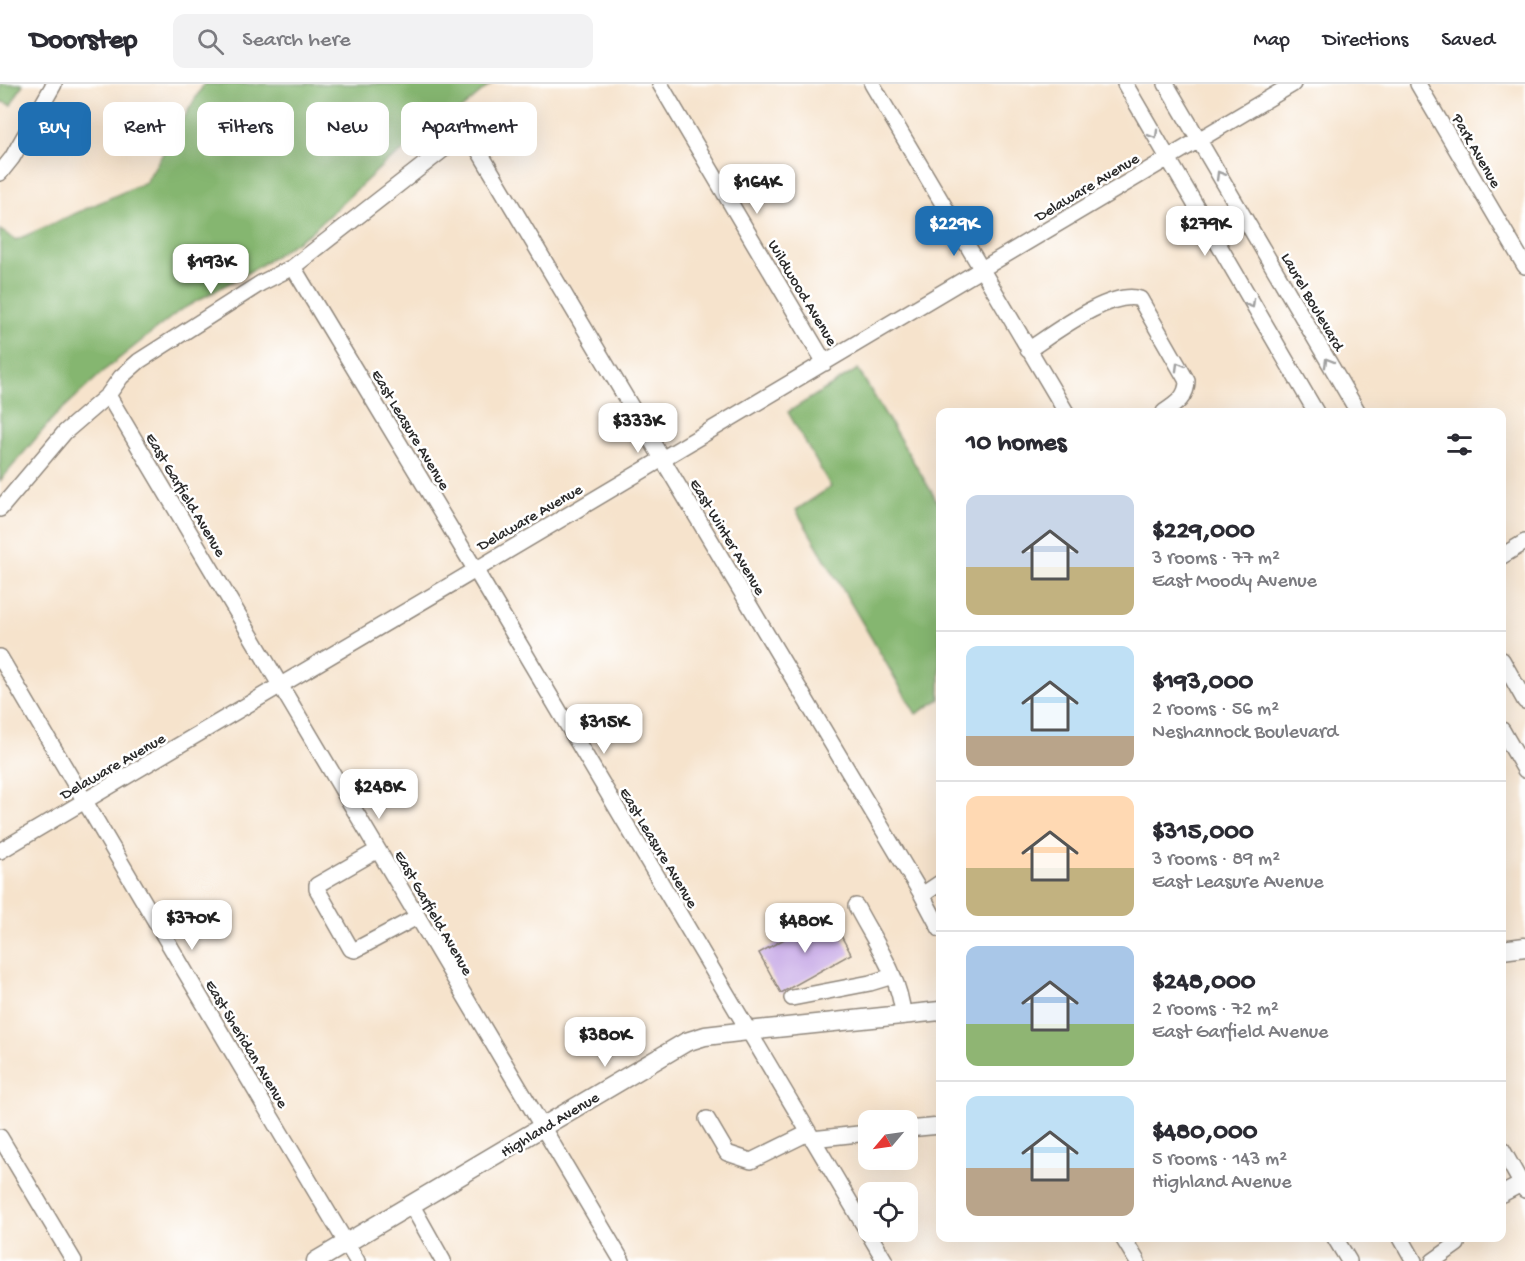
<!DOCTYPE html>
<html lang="en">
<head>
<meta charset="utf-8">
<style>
	body { margin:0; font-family:"Gochi Hand",sans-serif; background:#f2f2f3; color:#2b2b33; height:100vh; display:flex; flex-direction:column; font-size:22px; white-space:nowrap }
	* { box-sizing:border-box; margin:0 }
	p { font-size:20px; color:#7c7c81 }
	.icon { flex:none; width:33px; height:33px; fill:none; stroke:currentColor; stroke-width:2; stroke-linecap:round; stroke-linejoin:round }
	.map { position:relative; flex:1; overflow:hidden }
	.sheet { position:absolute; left:936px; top:324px; width:570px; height:834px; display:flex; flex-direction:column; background:#fff; border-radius:12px; box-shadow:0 6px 24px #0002 }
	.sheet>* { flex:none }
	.banner { position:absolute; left:18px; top:18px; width:570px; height:54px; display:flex; gap:12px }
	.needle { width:39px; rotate:241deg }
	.buttons { position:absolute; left:858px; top:1026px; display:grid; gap:12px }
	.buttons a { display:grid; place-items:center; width:60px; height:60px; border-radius:12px; background:#fff; box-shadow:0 6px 24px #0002; font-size:30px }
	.price { position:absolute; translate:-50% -51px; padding:0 14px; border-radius:12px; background:#fff; color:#222; font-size:20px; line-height:39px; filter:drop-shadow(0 2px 3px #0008) }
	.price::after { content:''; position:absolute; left:50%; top:36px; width:18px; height:14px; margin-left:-9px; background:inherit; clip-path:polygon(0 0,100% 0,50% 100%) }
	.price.on { background:#1f6fb2; color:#fff }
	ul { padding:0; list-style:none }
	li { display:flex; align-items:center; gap:18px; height:150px; padding:0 30px }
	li+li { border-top:2px solid #e1e1e2 }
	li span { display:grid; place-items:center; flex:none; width:168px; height:120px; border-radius:12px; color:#555 }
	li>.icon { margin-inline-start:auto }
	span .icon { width:72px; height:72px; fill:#fffc; stroke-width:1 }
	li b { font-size:26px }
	h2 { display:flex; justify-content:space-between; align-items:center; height:72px; padding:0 30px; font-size:26px }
	.tag { padding:0 21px; border-radius:12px; background:#fff; box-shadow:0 6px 24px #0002; font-size:21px; line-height:54px }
	.tag.on { background:#1f6fb2; color:#fff }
	header { display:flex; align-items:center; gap:36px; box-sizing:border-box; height:84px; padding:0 30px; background:#fff; border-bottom:2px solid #e1e1e2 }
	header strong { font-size:28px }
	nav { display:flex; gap:33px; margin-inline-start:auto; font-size:21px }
	.search { width:420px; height:54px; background:#f2f2f3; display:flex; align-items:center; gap:15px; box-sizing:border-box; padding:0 21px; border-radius:12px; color:#7c7c81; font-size:22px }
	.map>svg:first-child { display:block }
</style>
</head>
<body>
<header>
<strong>Doorstep</strong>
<div class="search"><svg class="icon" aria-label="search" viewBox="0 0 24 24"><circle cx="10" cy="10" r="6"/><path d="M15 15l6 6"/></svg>Search here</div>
<nav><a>Map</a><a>Directions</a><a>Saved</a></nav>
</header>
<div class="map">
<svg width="1525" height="1177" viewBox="0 0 1525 1177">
	<rect width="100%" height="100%" fill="#fff"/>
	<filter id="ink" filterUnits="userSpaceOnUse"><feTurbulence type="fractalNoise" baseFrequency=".0167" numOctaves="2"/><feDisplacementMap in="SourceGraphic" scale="12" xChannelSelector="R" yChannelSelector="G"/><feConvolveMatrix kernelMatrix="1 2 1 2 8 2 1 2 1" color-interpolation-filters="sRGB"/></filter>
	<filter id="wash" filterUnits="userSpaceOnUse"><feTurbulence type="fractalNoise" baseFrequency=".008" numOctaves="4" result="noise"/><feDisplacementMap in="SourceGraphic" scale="24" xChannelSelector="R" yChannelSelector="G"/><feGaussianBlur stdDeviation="1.35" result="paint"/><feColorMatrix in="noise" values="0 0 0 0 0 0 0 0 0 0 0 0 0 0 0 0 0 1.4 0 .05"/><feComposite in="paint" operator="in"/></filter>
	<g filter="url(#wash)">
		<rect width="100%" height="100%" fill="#f6e3cc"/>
		<path fill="#85b66f" stroke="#58704d" stroke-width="1.5" d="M0,0H23L11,21L0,17Z
			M204,0H491L459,27L384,80L310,149L261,181L179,227L106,285L54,333L0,397V146L16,156L146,98Z
			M858,285L940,422V615L916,630L796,426L831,403L788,328Z"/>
		<g id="blocks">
			<path fill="#ceb4e9" d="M829,830L851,870L781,909L759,869Z"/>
		</g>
	</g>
	<g filter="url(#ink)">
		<use href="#blocks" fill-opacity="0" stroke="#90877c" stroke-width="1.5"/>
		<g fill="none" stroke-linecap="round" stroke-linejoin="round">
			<defs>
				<path id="minor" d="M660,0L825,279
					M872,0L1066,328
					M1125,0L1316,328
					M1166,0L1358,328
					M1418,0L1525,182
					M0,89L12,74L54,0
					M293,183L475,485L885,1177
					M1028,266C1053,250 1111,205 1140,215L1187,297C1187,313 1176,320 1164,328
					M108,311L622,1177
					M0,425L65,348L108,311L121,293L139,277L261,199L293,183L467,47L922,811L940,845
					M1502,472L1525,458
					M0,573L233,969L357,1177
					M1502,576L1525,617
					M1502,646L1525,686
					M378,766L317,801V805L351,865L355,866L417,833
					M0,767C432,513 862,256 1293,0
					M922,811L940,799
					M856,822C874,857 900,892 903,931
					M792,914L870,899L893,892
					M707,1035L727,1069L751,1077L808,1049
					M908,1045L940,1042
					M0,1053L74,1177
					M812,1055L868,1049
					M1502,1065L1525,1106
					M1502,1110L1521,1100
					M411,1120L443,1177
					M1123,1154L1137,1177
					M1335,1154L1349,1177
					M1401,1154L1414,1177
					M1433,1177L1457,1160L1454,1154"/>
				<path id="major" d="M1502,866L1525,863
					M316,1177L686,958L705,952L748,947L940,927"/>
			</defs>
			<use href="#minor" stroke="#90877c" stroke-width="18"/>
			<use href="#major" stroke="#90877c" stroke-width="21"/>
			<use href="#minor" stroke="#fff" stroke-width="15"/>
			<use href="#major" stroke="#fff" stroke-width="18"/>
		</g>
		<defs><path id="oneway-chevron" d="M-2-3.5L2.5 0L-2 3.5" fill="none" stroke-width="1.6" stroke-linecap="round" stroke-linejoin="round" transform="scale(1.5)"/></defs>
		<g stroke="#a0a0a0">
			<use href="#oneway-chevron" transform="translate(1154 51) rotate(60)"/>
			<use href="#oneway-chevron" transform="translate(1220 91) rotate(-121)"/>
			<use href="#oneway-chevron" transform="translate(1251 220) rotate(60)"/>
			<use href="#oneway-chevron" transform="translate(1328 278) rotate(-120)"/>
			<use href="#oneway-chevron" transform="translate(1179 282) rotate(-120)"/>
		</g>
	</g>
	<g text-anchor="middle" stroke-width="5" stroke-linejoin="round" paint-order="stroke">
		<g font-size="16" fill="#2b2b2b" stroke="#fff">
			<text transform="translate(1478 66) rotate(60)" y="6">Park Avenue</text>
			<text transform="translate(1086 102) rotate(-31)" y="6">Delaware Avenue</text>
			<text transform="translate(804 208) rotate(59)" y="6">Wildwood Avenue</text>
			<text transform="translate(1314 217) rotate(60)" y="6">Laurel Boulevard</text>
			<text transform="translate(412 345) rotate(59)" y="6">East Leasure Avenue</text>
			<text transform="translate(187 410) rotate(59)" y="6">East Garfield Avenue</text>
			<text transform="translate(529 432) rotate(-30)" y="6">Delaware Avenue</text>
			<text transform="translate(729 452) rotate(59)" y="6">East Winter Avenue</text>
			<text transform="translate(112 681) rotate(-30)" y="6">Delaware Avenue</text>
			<text transform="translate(660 763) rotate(59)" y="6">East Leasure Avenue</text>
			<text transform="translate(435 828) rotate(60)" y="6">East Garfield Avenue</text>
			<text transform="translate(248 959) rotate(59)" y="6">East Sheridan Avenue</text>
			<text transform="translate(549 1039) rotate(-31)" y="6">Highland Avenue</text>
		</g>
	</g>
</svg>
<div class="buttons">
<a><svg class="needle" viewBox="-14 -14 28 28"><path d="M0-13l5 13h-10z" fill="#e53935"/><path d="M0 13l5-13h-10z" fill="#7c7c81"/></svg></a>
<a><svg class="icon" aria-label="locate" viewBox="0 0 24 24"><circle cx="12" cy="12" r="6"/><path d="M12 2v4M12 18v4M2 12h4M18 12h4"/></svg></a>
</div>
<b class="price" style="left:757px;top:131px">$164K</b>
<b class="price on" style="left:954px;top:173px">$229K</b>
<b class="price" style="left:1205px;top:173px">$279K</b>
<b class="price" style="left:211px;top:211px">$193K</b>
<b class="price" style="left:638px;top:370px">$333K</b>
<b class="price" style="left:604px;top:671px">$315K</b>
<b class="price" style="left:379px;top:736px">$248K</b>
<b class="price" style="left:192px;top:867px">$370K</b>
<b class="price" style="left:805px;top:870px">$480K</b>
<b class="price" style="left:605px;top:984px">$380K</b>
<div class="banner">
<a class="tag on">Buy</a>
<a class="tag">Rent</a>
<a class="tag">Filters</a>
<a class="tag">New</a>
<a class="tag">Apartment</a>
</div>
<section class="sheet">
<h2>10 homes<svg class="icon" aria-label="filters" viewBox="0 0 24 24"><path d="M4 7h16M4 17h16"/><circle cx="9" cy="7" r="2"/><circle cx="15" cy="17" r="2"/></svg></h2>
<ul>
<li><span style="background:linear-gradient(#c9d6e8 60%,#c2b280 0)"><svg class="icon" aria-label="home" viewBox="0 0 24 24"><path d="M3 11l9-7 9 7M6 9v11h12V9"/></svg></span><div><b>$229,000</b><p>3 rooms · 77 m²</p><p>East Moody Avenue</p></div></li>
<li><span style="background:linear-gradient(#bfe0f5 75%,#b9a48a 0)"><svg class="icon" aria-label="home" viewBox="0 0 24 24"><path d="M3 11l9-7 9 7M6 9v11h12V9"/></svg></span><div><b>$193,000</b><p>2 rooms · 56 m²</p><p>Neshannock Boulevard</p></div></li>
<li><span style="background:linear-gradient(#ffd9b3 60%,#c2b280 0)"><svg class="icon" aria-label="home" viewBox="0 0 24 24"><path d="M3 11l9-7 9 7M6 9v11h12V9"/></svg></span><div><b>$315,000</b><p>3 rooms · 89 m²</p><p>East Leasure Avenue</p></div></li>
<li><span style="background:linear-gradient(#a9c7e8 65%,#8fb573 0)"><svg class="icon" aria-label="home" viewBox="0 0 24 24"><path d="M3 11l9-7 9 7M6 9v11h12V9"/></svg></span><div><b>$248,000</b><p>2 rooms · 72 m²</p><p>East Garfield Avenue</p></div></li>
<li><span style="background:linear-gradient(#bfe0f5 60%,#b9a48a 0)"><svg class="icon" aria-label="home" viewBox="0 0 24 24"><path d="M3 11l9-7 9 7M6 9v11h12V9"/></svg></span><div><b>$480,000</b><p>5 rooms · 143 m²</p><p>Highland Avenue</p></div></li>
</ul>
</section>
</div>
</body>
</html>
